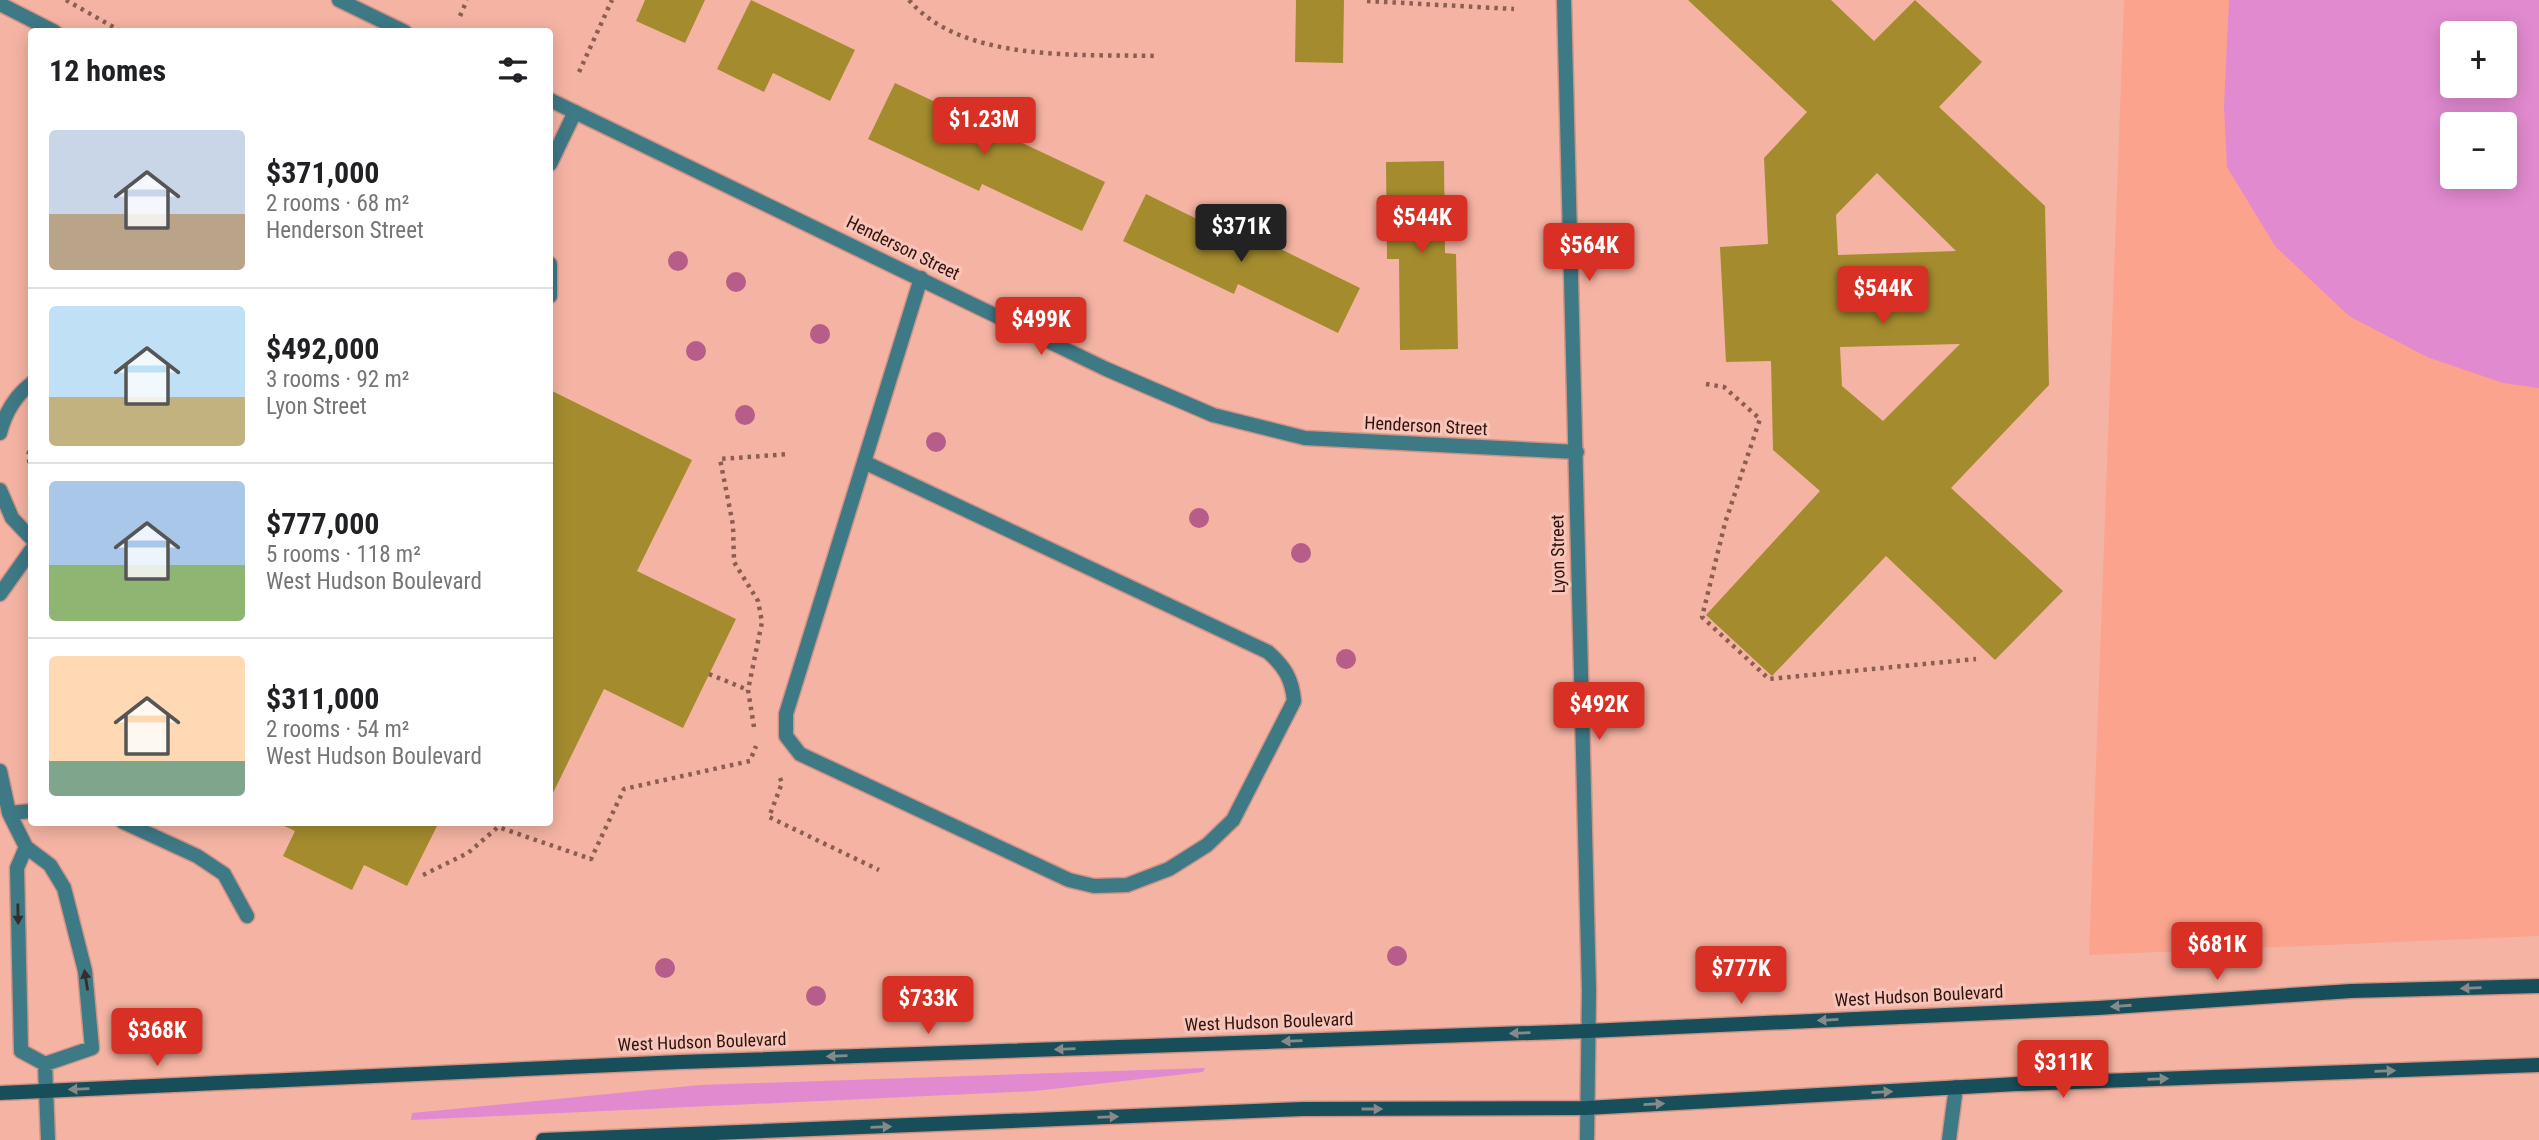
<!DOCTYPE html>
<html lang="en">
<head>
<meta charset="utf-8">
<style>
	body { margin:0; font-family:"Roboto Condensed",sans-serif; background:#f6f6f6; color:#202124; height:100vh; display:flex; flex-direction:column; font-size:26px; white-space:nowrap }
	* { box-sizing:border-box; margin:0 }
	p { font-size:23px; color:#757577 }
	.icon { flex:none; width:38px; height:38px; fill:none; stroke:currentColor; stroke-width:2; stroke-linecap:round; stroke-linejoin:round }
	.map { position:relative; flex:1; overflow:hidden }
	.side { position:absolute; left:28px; top:28px; width:525px; height:798px; display:flex; flex-direction:column; background:#fff; border-radius:7px; box-shadow:0 4px 18px #0003 }
	.side>* { flex:none }
	.tools { position:absolute; left:2440px; top:21px; display:grid; gap:14px }
	.tools a { display:grid; place-items:center; width:77px; height:77px; border-radius:7px; background:#fff; box-shadow:0 4px 18px #0003; font-size:35px }
	.price { position:absolute; translate:-50% -60px; padding:0 16px; border-radius:7px; background:#d93025; color:#fff; font-size:23px; line-height:46px; filter:drop-shadow(0 2px 4px #0008) }
	.price::after { content:''; position:absolute; left:50%; top:42px; width:21px; height:16px; margin-left:-10px; background:inherit; clip-path:polygon(0 0,100% 0,50% 100%) }
	.price.selected { background:#222; color:#fff }
	ul { padding:0; list-style:none }
	li { display:flex; align-items:center; gap:21px; height:175px; padding:0 21px }
	li+li { border-top:2px solid #e0e0e0 }
	li span { display:grid; place-items:center; flex:none; width:196px; height:140px; border-radius:7px; color:#555 }
	li>.icon { margin-inline-start:auto }
	span .icon { width:84px; height:84px; fill:#fffc; stroke-width:1 }
	li b { font-size:30px }
	h2 { display:flex; justify-content:space-between; align-items:center; height:84px; padding:0 21px; font-size:30px }
	.map>svg:first-child { display:block }
</style>
</head>
<body>
<div class="map">
<svg width="2539" height="1140" viewBox="0 0 2539 1140">
	<rect width="100%" height="100%" fill="#f5b4a3"/>
	<path fill="#fba38d" fill-rule="evenodd" d="M2124,0H2539V936L2089,955ZM2452,33H2504V86H2452ZM2452,124H2504V177H2452Z"/>
	<path fill="#e28ad0" fill-rule="evenodd" d="M2229,0H2539V388L2503,383L2427,357L2349,316L2275,246L2227,167L2224,107ZM2452,33H2504V86H2452ZM2452,124H2504V177H2452Z
		M1205,1068L1203,1072L1035,1091L411,1120L412,1113L700,1085Z"/>
	<path fill="#a48c2e" fill-rule="evenodd" d="M645,0H705L685,43L636,21Z
		M751,0L855,50L830,101L773,73L764,92L717,69Z
		M1296,0H1344L1343,63L1295,62Z
		M1688,0H1831L1874,41L1915,0L1982,62L1939,107L2045,206L2049,385L1951,488L2063,591L1995,660L1886,556L1772,676L1706,615L1820,491L1773,450L1771,361L1726,362L1720,247L1768,244L1764,158L1807,112ZM1877,173L1956,251L1838,255L1836,215ZM1960,344L1883,421L1842,386L1840,347Z
		M895,83L1105,182L1082,231L982,184L979,191L868,139Z
		M1444,161L1445,253L1456,254L1458,349L1400,350L1399,259H1387L1386,162Z
		M1146,194L1252,246L1256,237L1360,288L1338,333L1238,284L1234,294L1123,241Z
		M550,390L692,460L637,571L736,619L683,728L604,689L550,799Z
		M276,822H439L407,886L364,865L352,890L283,856L295,831Z"/>
	<g fill="none" stroke-linecap="round" stroke-linejoin="round">
		<defs>
			<path id="service" d="M0,4L55,32
				M550,164L575,112
				M550,264V296
				M0,433C5,413 16,395 32,383
				M864,462L1268,652C1285,667 1292,679 1294,701L1233,820L1207,845L1169,869L1127,885L1094,886L1069,880L800,754L786,736V714L921,278
				M0,490L12,518L32,539
				M0,594L32,549
				M0,771L9,813L26,847L50,865L64,888L85,971L92,1048L45,1064L21,1051L17,868L26,847
				M9,813L32,811
				M123,822L197,856L224,874L247,916
				M45,1064L48,1140
				M1949,1140L1956,1087"/>
			<path id="minor" d="M339,0L405,32
				M1564,0L1589,990L1587,1140
				M550,100L1106,369L1213,415L1305,438L1577,452"/>
			<path id="secondary" d="M0,1093L680,1062L1588,1031L2098,1008L2351,991L2539,986
				M543,1140L1303,1109L1586,1108L2017,1084L2539,1065"/>
		</defs>
		<use href="#service" stroke="#ce9485" stroke-width="17"/>
		<use href="#minor" stroke="#ce9485" stroke-width="17"/>
		<use href="#secondary" stroke="#ce9485" stroke-width="17"/>
		<path stroke="#8b5e52" stroke-width="4.5" stroke-dasharray="3.5 5" stroke-linecap="butt" d="M66,0L122,32
			M909,0C962,63 1082,54 1156,56
			M1367,1L1514,9
			M460,16L467,0
			M579,72L612,0
			M1706,384L1724,387L1760,419L1725,523L1702,617L1769,679L1976,659
			M32,443L28,455L32,476
			M709,674L748,690
			M754,727L748,690L762,622L758,601L734,562L733,525L720,459L790,454
			M780,778L782,783L769,817L879,870
			M423,875L468,853L498,827L591,859L624,789L750,761L756,746"/>
		<use href="#service" stroke="#3e7986" stroke-width="14"/>
		<use href="#minor" stroke="#3e7986" stroke-width="14"/>
		<use href="#secondary" stroke="#184e5a" stroke-width="14"/>
	</g>
	<g fill="#b65d89">
		<circle cx="678" cy="261" r="10"/>
		<circle cx="736" cy="282" r="10"/>
		<circle cx="820" cy="334" r="10"/>
		<circle cx="696" cy="351" r="10"/>
		<circle cx="745" cy="415" r="10"/>
		<circle cx="936" cy="442" r="10"/>
		<circle cx="1199" cy="518" r="10"/>
		<circle cx="1301" cy="553" r="10"/>
		<circle cx="1346" cy="659" r="10"/>
		<circle cx="1397" cy="956" r="10"/>
		<circle cx="665" cy="968" r="10"/>
		<circle cx="816" cy="996" r="10"/>
	</g>
	<defs><path id="oneway-solid" d="M-6-.8H1V-3.2L6.5 0L1 3.2V.8H-6Z" transform="scale(1.75)"/></defs>
	<g fill="#342d2b">
		<use href="#oneway-solid" transform="translate(18 914) rotate(89)"/>
		<use href="#oneway-solid" transform="translate(86 980) rotate(-99)"/>
	</g>
	<g fill="#888a8a">
		<use href="#oneway-solid" transform="translate(2471 988) rotate(178)"/>
		<use href="#oneway-solid" transform="translate(2121 1006) rotate(176)"/>
		<use href="#oneway-solid" transform="translate(1828 1020) rotate(177)"/>
		<use href="#oneway-solid" transform="translate(1520 1033) rotate(178)"/>
		<use href="#oneway-solid" transform="translate(1292 1041) rotate(178)"/>
		<use href="#oneway-solid" transform="translate(1065 1049) rotate(178)"/>
		<use href="#oneway-solid" transform="translate(837 1056) rotate(178)"/>
		<use href="#oneway-solid" transform="translate(2385 1071) rotate(-2)"/>
		<use href="#oneway-solid" transform="translate(2158 1079) rotate(-2)"/>
		<use href="#oneway-solid" transform="translate(79 1089) rotate(178)"/>
		<use href="#oneway-solid" transform="translate(1882 1092) rotate(-3)"/>
		<use href="#oneway-solid" transform="translate(1654 1104) rotate(-3)"/>
		<use href="#oneway-solid" transform="translate(1372 1109)"/>
		<use href="#oneway-solid" transform="translate(1108 1117) rotate(-2)"/>
		<use href="#oneway-solid" transform="translate(881 1127) rotate(-2)"/>
	</g>
	<g text-anchor="middle" stroke-width="6" stroke-linejoin="round" paint-order="stroke">
		<g font-size="18" fill="#31140d" stroke="#f7c5b9">
			<text transform="translate(903 248) rotate(26)" y="6">Henderson Street</text>
			<text transform="translate(1426 426) rotate(3)" y="6">Henderson Street</text>
			<text transform="translate(1558 554) rotate(-91)" y="6">Lyon Street</text>
			<text transform="translate(1919 996) rotate(-3)" y="6">West Hudson Boulevard</text>
			<text transform="translate(1269 1022) rotate(-2)" y="6">West Hudson Boulevard</text>
			<text transform="translate(702 1042) rotate(-2)" y="6">West Hudson Boulevard</text>
		</g>
	</g>
</svg>
<div class="tools">
<a>+</a>
<a>−</a>
</div>
<b class="price" style="left:984px;top:157px">$1.23M</b>
<b class="price" style="left:1422px;top:255px">$544K</b>
<b class="price selected" style="left:1241px;top:264px">$371K</b>
<b class="price" style="left:1589px;top:283px">$564K</b>
<b class="price" style="left:1883px;top:326px">$544K</b>
<b class="price" style="left:1041px;top:357px">$499K</b>
<b class="price" style="left:1599px;top:742px">$492K</b>
<b class="price" style="left:2217px;top:982px">$681K</b>
<b class="price" style="left:1741px;top:1006px">$777K</b>
<b class="price" style="left:928px;top:1036px">$733K</b>
<b class="price" style="left:157px;top:1068px">$368K</b>
<b class="price" style="left:2063px;top:1100px">$311K</b>
<section class="side">
<h2>12 homes<svg class="icon" aria-label="filters" viewBox="0 0 24 24"><path d="M4 7h16M4 17h16"/><circle cx="9" cy="7" r="2"/><circle cx="15" cy="17" r="2"/></svg></h2>
<ul>
<li><span style="background:linear-gradient(#c9d6e8 60%,#b9a48a 0)"><svg class="icon" aria-label="home" viewBox="0 0 24 24"><path d="M3 11l9-7 9 7M6 9v11h12V9"/></svg></span><div><b>$371,000</b><p>2 rooms · 68 m²</p><p>Henderson Street</p></div></li>
<li><span style="background:linear-gradient(#bfe0f5 65%,#c2b280 0)"><svg class="icon" aria-label="home" viewBox="0 0 24 24"><path d="M3 11l9-7 9 7M6 9v11h12V9"/></svg></span><div><b>$492,000</b><p>3 rooms · 92 m²</p><p>Lyon Street</p></div></li>
<li><span style="background:linear-gradient(#a9c7e8 60%,#8fb573 0)"><svg class="icon" aria-label="home" viewBox="0 0 24 24"><path d="M3 11l9-7 9 7M6 9v11h12V9"/></svg></span><div><b>$777,000</b><p>5 rooms · 118 m²</p><p>West Hudson Boulevard</p></div></li>
<li><span style="background:linear-gradient(#ffd9b3 75%,#7fa58c 0)"><svg class="icon" aria-label="home" viewBox="0 0 24 24"><path d="M3 11l9-7 9 7M6 9v11h12V9"/></svg></span><div><b>$311,000</b><p>2 rooms · 54 m²</p><p>West Hudson Boulevard</p></div></li>
</ul>
</section>
</div>
</body>
</html>
